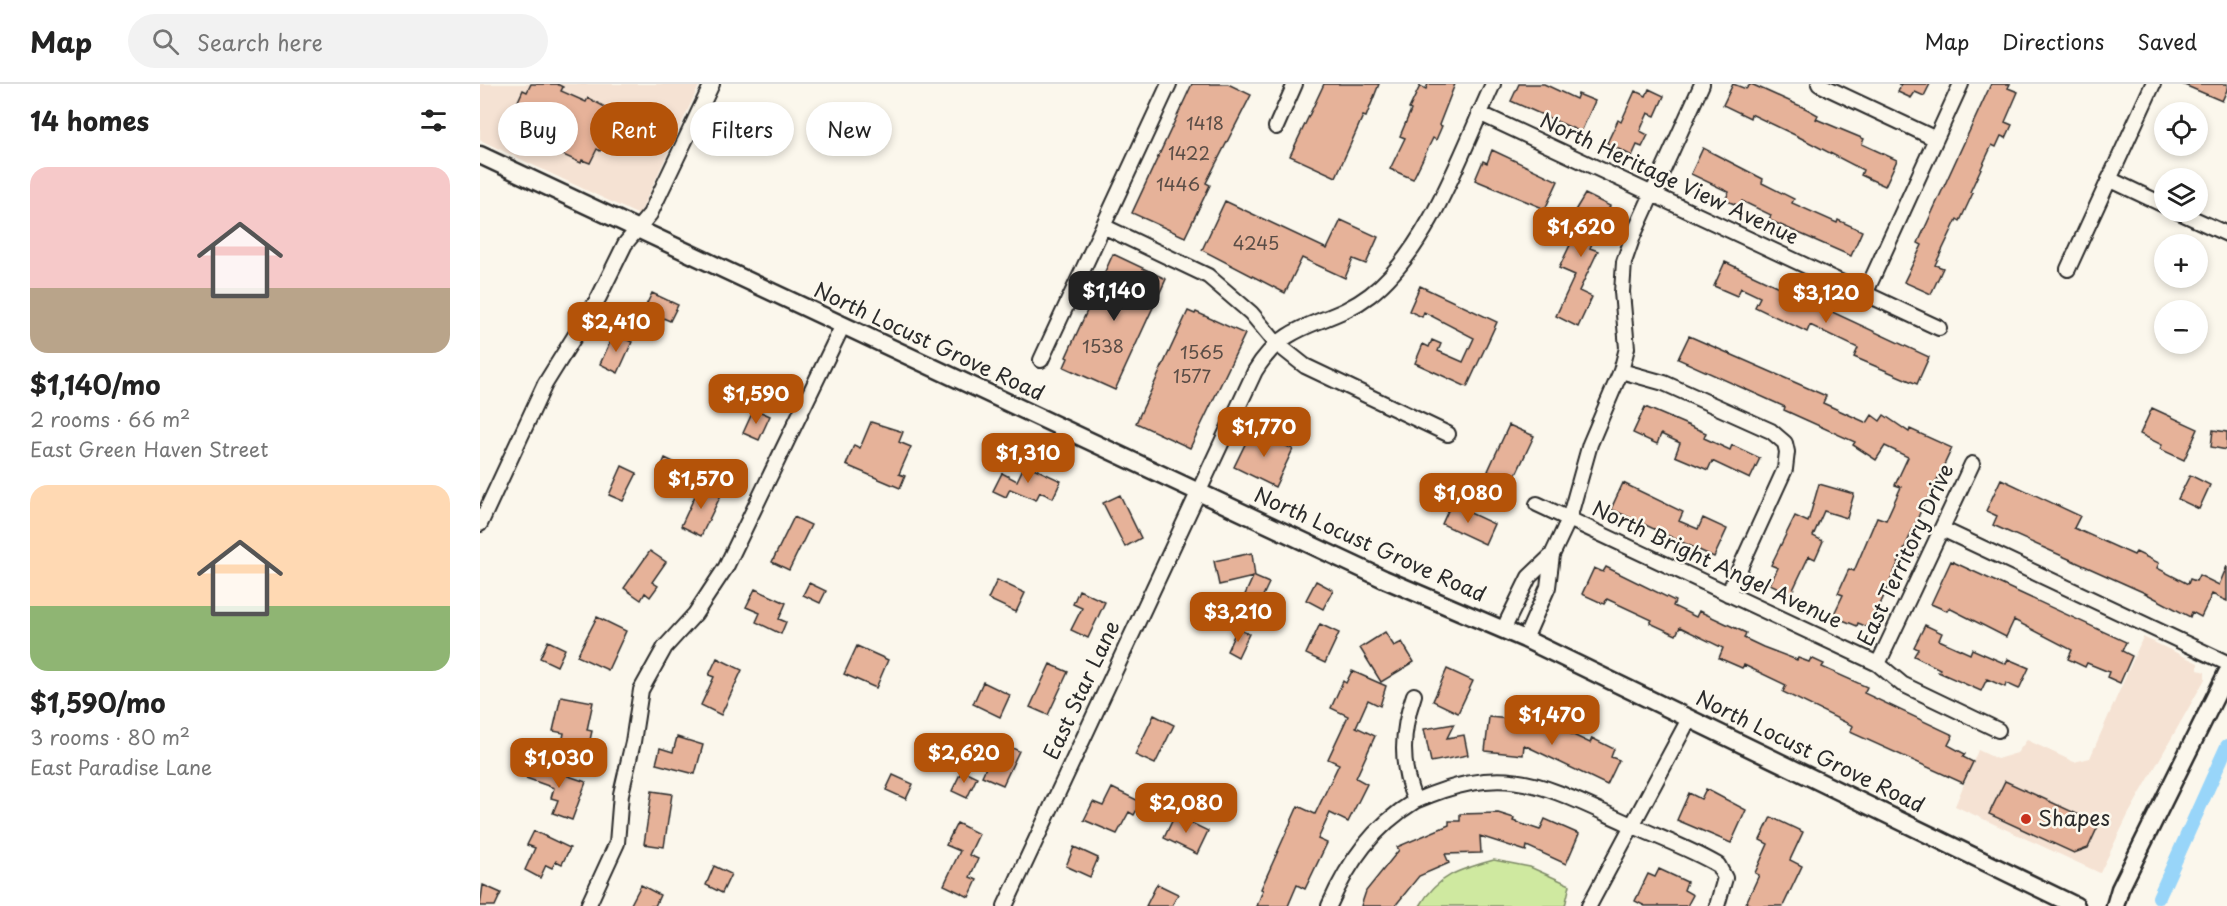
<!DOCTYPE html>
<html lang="en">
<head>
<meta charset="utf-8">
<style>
	body { margin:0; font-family:"Playpen Sans",sans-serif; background:#f2f2f2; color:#222; height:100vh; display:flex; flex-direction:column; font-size:22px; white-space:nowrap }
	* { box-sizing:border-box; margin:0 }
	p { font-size:20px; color:#767676 }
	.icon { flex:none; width:33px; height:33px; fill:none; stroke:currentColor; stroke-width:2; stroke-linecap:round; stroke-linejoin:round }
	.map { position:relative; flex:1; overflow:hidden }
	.drawer { display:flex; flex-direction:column; background:#fff; width:480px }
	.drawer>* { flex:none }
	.guide { position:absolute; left:18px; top:18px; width:570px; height:54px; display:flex; gap:12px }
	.buttons { position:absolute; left:1674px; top:18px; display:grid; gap:12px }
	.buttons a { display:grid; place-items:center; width:54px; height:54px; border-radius:50%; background:#fff; box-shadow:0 3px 9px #0003; font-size:30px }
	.price { position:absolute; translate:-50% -51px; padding:0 14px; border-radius:12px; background:#b45309; color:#fff; font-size:20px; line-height:39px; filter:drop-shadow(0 2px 3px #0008) }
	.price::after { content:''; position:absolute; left:50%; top:36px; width:18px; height:14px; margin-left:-9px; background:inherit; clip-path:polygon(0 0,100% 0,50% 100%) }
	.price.selected { background:#222; color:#fff }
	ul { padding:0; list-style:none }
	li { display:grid; align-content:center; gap:12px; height:318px; padding:0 30px }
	li span { display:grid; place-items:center; height:186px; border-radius:18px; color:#555 }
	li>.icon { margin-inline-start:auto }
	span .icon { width:108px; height:108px; fill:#fffc; stroke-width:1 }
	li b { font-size:26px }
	h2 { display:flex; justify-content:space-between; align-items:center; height:72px; padding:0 30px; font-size:26px }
	.tag { padding:0 21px; border-radius:27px; background:#fff; box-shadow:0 3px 9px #0003; font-size:21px; line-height:54px }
	.tag.selected { background:#b45309; color:#fff }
	header { display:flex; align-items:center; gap:36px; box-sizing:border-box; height:84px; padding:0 30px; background:#fff; border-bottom:2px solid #e0e0e0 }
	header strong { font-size:28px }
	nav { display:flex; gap:33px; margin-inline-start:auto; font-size:21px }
	.search { width:420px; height:54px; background:#f2f2f2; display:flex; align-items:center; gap:15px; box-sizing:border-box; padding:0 21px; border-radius:33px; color:#767676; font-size:22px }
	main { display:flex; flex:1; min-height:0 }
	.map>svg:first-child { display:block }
</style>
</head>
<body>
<header>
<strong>Map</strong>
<div class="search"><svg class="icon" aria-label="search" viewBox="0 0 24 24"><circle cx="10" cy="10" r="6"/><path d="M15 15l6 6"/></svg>Search here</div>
<nav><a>Map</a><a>Directions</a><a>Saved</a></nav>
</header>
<main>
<section class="drawer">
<h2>14 homes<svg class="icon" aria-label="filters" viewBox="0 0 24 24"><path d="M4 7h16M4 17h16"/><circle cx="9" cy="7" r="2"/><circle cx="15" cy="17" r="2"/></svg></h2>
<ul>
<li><span style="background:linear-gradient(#f6c9c9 65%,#b9a48a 0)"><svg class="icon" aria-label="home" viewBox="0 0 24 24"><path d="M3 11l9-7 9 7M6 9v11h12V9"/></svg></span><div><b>$1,140/mo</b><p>2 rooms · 66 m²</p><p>East Green Haven Street</p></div></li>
<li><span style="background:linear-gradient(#ffd9b3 65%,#8fb573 0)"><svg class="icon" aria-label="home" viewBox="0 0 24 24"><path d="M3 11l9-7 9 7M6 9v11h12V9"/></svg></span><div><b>$1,590/mo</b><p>3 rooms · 80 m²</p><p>East Paradise Lane</p></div></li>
</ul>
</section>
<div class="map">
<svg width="1747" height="822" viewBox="0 0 1747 822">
	<rect width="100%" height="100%" fill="#fbf7ec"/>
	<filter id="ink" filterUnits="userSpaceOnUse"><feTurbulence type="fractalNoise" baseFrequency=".0167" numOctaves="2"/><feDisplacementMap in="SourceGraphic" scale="12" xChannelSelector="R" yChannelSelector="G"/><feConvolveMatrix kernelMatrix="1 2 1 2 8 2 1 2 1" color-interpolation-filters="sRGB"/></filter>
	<g filter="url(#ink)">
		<path fill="#f5e2d3" d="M0,0H220L159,131L0,56Z
			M1663,553L1718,579V586L1725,588V595L1648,731L1620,789L1475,722L1498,666L1517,675L1537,669L1547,656L1594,678L1610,674Z"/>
		<path fill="#cfe9a0" stroke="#7d8a66" stroke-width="1.5" d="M1014,776L1050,783L1090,801L1085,822H940C958,791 981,785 1014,776Z"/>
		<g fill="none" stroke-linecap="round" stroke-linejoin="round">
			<path stroke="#98d5f9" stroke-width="14" d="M1679,813L1747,662"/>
		</g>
		<path fill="#e6b299" stroke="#2b2b2b" stroke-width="1.5" d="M51,0H77L83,3L81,7L106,18L108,14L127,24L125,27L132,31L126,45L130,47L120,67L117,65L110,79L102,76L101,79L81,70L83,66L59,54L57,58L37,49L39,46L31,42L38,28L34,26L43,6L47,8Z
			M712,0H748L771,11L726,99L730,101L705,153L652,129Z
			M844,0H899L886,33L883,32L856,93L810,72Z
			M948,0H975L959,41L962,42L956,56L953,54L933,95L910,85L925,54L920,52L931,26L929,25L940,2L946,5Z
			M1039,0H1064L1096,15L1098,10L1115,17L1101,48L1031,17Z
			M1253,0L1266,5L1271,0L1327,25L1338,31L1336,35L1384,55L1382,60L1417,76L1405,102L1381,91L1383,86L1315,51L1271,30L1270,34L1243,21Z
			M1418,0H1450L1444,12L1435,8L1431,14L1418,8L1421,1Z
			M1511,0H1530L1528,4L1538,8L1525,38L1532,41L1526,54L1521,52L1516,63L1512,61L1490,108L1493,109L1480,137L1477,135L1455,181L1463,184L1451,210L1424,198L1442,161L1438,159Z
			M1702,0H1747V6L1742,17Z
			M1169,5L1184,12L1175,32L1168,29L1160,47L1168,51L1162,63L1157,61L1152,72L1127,59L1138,36L1141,38L1155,7L1166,12Z
			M1223,64L1283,95L1282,99L1314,115L1312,119L1357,139L1358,136L1382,147L1371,172L1289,136L1291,131L1262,117L1259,122L1245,116L1249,108L1211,90Z
			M1012,66L1078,97L1065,125L995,96L1003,77L1007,79Z
			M1105,110L1130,122L1110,164L1118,167L1099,207L1112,213L1098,243L1076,232L1095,191L1079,184L1101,138L1091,133Z
			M745,117L847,165L861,136L898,153L886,180L873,175L865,194L822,174L805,209L722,166Z
			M633,170L686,195L635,306L584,283L588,274L586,273Z
			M1245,178L1449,273L1437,300L1374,273L1378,264L1330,241L1327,248L1275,223L1280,213L1261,204L1257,212L1234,202Z
			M940,202L1017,238L987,303L935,279L943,260L949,263L952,256L961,260L958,267L983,278L994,254L944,228L942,233L929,227Z
			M172,209L198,221L190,237L174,230L171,237L161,232Z
			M708,227L715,230L716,228L765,250L710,364L656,339Z
			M134,250L152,258L138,289L120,280Z
			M1209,252L1346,312L1343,319L1387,339L1392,331L1400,337L1404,331L1429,348L1430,345L1472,364L1448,415H1446L1390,544L1378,539L1377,542L1353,532L1363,511L1358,509L1369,485L1374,487L1397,433L1406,436L1421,403L1415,401L1428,373L1405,362L1396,376L1373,361L1375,358L1304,326L1305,323L1198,275Z
			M1165,323L1226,349L1224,354L1250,366L1252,361L1280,374L1270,395L1232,377L1228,386L1195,372L1200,359L1181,350L1177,360L1153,349Z
			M1672,324L1718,345L1704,376L1680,365L1682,361L1660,350Z
			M274,325L290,332L279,356L263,349Z
			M391,338L423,348L419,358L431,363L419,390L425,392L420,404L366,381L374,361L380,364Z
			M1029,341L1054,352L1032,399L1008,387Z
			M772,346L813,365L795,403L754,383Z
			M1733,346L1747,348V366L1731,363Z
			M185,374L204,383L197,399L178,390Z
			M545,380L581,397L573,414L560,408L556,416L530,405L526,413L513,407L522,389L537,397Z
			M142,382L157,389L143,417L129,411Z
			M1710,391L1730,401L1719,425L1698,415Z
			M1521,395L1600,432L1594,444L1654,471L1656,468L1679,479L1677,484L1708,500L1710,495L1716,497L1719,491L1739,501L1747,482V517L1732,510L1721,533L1712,528L1710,533L1665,509L1513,441L1517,432L1506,427Z
			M1143,399L1203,428L1199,437L1218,445L1223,434L1247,445L1234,473L1131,425Z
			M1339,400L1374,410L1367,434L1344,427L1333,452L1343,457L1335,475L1329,472L1311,510L1290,500L1298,484L1291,481L1315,432L1328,438Z
			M220,401L241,411L221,452L201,442Z
			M640,411L661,454L645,463L623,419Z
			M971,420L1014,440L1005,460L962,440Z
			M314,433L331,441L309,486L292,478Z
			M170,467L186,478L172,498L178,502L170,513L165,509L161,516L144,504Z
			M772,469L775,493L789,499L773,533L758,526L773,493L739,501L734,477Z
			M1471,477L1646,558L1642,567L1652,572L1640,599L1627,593L1629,588L1607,579L1605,583L1588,575L1592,566L1534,536L1526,553L1469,524L1467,527L1451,520Z
			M1126,483L1195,517L1193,522L1216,533L1219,527L1266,549L1264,554L1283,563L1317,576L1318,574L1329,578L1331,574L1344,580L1342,583L1387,603L1384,609L1473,651L1468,661L1485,670L1483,673L1493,678L1483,699L1370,648L1373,642L1303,608L1306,601L1264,581L1262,584L1239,574L1243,564L1200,543L1196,551L1170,539L1172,536L1127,515L1124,520L1102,510L1114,484L1123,488Z
			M517,496L545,509L536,528L508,515Z
			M836,497L853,506L843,525L826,516Z
			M329,499L346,507L340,519L323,511Z
			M275,505L306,519L299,535L306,538L301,550L276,538L280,529L266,523Z
			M599,506L625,518L608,554L591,546L602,524L593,520Z
			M117,533L146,547L128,586L97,572Z
			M840,540L859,549L845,579L826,570Z
			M1445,541L1462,549L1459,556L1490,570L1492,565L1526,580L1528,575L1549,584L1539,605L1526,599L1525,603L1507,595L1501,607L1458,588L1460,585L1434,572L1438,565L1434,563Z
			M757,545L769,550L758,573L747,567Z
			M905,548L914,562L922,558L934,578L901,598L880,564Z
			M68,557L85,565L77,582L60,574Z
			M377,562L408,576L396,604L364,590Z
			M237,574L262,586L241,631L221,621L234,593L229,591Z
			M570,580L588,588L568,631L550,623Z
			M967,585L993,597L978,629L953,617Z
			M872,587L906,602L900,622L888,616L876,643L895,652L876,694L887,700L868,738L850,729L838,755L847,759L825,805L817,801L808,822H777L783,806L781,805L818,722L835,730L859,680L848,675L868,632L851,624L863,597L866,599Z
			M503,598L530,611L520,633L493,620Z
			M81,612L113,618L107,646L112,647L108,665L82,660L84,649L73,647Z
			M674,631L694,641L675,680L655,671Z
			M1009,633L1061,638L1062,636L1110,659L1112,654L1134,665L1131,673L1139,676L1127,701L1044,661L1043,671L1005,667Z
			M974,640L967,654L984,651L988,671L951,678L944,645Z
			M197,653L223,661L215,690L176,680L180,664L193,668Z
			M518,657L539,667L523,701L502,692Z
			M51,679L106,698L92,736L73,729L78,716L71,714L74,704L46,694Z
			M482,686L497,693L487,714L472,707Z
			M413,691L433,700L426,715L406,706Z
			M1525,697L1619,740L1608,764L1594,769L1509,730Z
			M632,704L661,718L654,731L649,728L637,750L604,736L613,718L623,722Z
			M1226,705L1266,726L1251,759L1197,736L1209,709L1221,715Z
			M172,707L192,710L184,763L164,760Z
			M1018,729L1034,734L1033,737L1060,746L1065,735L1099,750L1086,780L1047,762L1046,767L1000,752L1001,769L965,770L969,779L939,792L915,822H881L886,807L919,766L917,763L969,741V737H980V730Z
			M695,731L728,747L717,770L684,754Z
			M1291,733L1323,748L1310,776L1322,782L1303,822H1273L1266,819L1279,791L1275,789L1288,760L1280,756Z
			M477,739L499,750L489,771L498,775L490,793L497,796L489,813L464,801L480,767L466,761Z
			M54,747L90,764L82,780L76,777L72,784L66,781L60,794L45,786L55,764L47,761Z
			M594,763L618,774L610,793L586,782Z
			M234,782L251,790L242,809L226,801Z
			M1179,785L1207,798L1204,806L1213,811L1207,822H1165L1155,817L1168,790L1175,793Z
			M677,800L698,810L692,822H666Z
			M3,801L21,809L15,822H0Z
			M161,801L180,811L175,822H150Z"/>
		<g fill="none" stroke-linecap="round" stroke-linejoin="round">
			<defs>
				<path id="minor" d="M1339,0L1456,55
					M999,29L1459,244
					M796,43L815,0
					M1629,95L1684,121
					M1699,128L1747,150
					M623,142L728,192L771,229L796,259L825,282L968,350
					M1588,185L1673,0
					M1385,210L1481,0
					M561,276L689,0
					M1141,287L1184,299L1291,347L1305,359L1307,368L1305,385L1248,510
					M1057,420L1398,580L1422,600L1518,646
					M0,440L65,300L119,213L145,160L170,130L232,0
					M1462,445L1747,579
					M1023,546L1049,493L1072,471
					M1045,555L1068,503L1072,471L1089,435L1110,360L1141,287L1147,264L1142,208L1144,178L1153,152L1222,0
					M1398,580L1492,380
					M935,717C1027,677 1062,701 1147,739C1177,753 1209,764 1238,781L1245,794L1237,822
					M108,822L137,759L141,710L153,658L161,606L185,563L215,530L246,483L362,243
					M525,822L775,287C808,233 847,244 890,211C949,165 982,67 1013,0
					M849,822C869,777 893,743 935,717C920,681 921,648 934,611
					M1109,822L1209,635"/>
				<path id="major" d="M0,71L904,495L1045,555L1596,822
					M1635,822L1640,805L1747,589"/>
			</defs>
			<use href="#minor" stroke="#2b2b2b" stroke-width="18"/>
			<use href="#major" stroke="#2b2b2b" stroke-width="21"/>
			<use href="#minor" stroke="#fbf7ec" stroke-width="14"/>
			<use href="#major" stroke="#fbf7ec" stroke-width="16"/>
		</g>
	</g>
	<circle fill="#c8321e" stroke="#fbf7ec" stroke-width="2" cx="1546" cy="735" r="6"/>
	<g text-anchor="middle" stroke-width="5" stroke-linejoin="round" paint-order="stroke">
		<g font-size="18" fill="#5a4d46">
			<text x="725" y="46">1418</text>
			<text x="709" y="76">1422</text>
			<text x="698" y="107">1446</text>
			<text x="776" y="166">4245</text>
			<text x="623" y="269">1538</text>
			<text x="722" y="275">1565</text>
			<text x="712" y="299">1577</text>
		</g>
		<g font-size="21" fill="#2b2b2b" stroke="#fbf7ec">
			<text transform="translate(1189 95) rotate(25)" y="7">North Heritage View Avenue</text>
			<text transform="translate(449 258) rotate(25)" y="7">North Locust Grove Road</text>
			<text transform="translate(890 461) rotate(24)" y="7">North Locust Grove Road</text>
			<text transform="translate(1426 471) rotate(-65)" y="7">East Territory Drive</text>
			<text transform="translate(1237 481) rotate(25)" y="7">North Bright Angel Avenue</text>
			<text transform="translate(602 606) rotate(-65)" y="7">East Star Lane</text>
			<text transform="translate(1330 668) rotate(26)" y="7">North Locust Grove Road</text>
		</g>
		<g font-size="21" fill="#2b2b2b" stroke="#fbf7ec" text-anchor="start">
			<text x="1558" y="742">Shapes</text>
		</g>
	</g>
</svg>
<div class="buttons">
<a><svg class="icon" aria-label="locate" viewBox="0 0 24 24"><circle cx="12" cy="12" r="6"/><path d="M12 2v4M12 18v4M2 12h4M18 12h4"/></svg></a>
<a><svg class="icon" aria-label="layers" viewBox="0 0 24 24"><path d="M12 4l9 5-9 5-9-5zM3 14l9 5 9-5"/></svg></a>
<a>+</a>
<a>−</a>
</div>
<b class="price" style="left:1101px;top:174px">$1,620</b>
<b class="price selected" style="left:634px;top:238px">$1,140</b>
<b class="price" style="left:1346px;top:240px">$3,120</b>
<b class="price" style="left:136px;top:269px">$2,410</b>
<b class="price" style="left:276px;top:341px">$1,590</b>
<b class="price" style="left:784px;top:374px">$1,770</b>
<b class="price" style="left:548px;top:400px">$1,310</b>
<b class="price" style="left:221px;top:426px">$1,570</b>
<b class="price" style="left:988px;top:440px">$1,080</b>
<b class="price" style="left:758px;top:559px">$3,210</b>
<b class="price" style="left:1072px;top:662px">$1,470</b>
<b class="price" style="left:484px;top:700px">$2,620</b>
<b class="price" style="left:79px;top:705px">$1,030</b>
<b class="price" style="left:706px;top:750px">$2,080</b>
<div class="guide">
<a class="tag">Buy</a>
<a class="tag selected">Rent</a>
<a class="tag">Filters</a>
<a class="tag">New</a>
</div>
</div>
</main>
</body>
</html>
